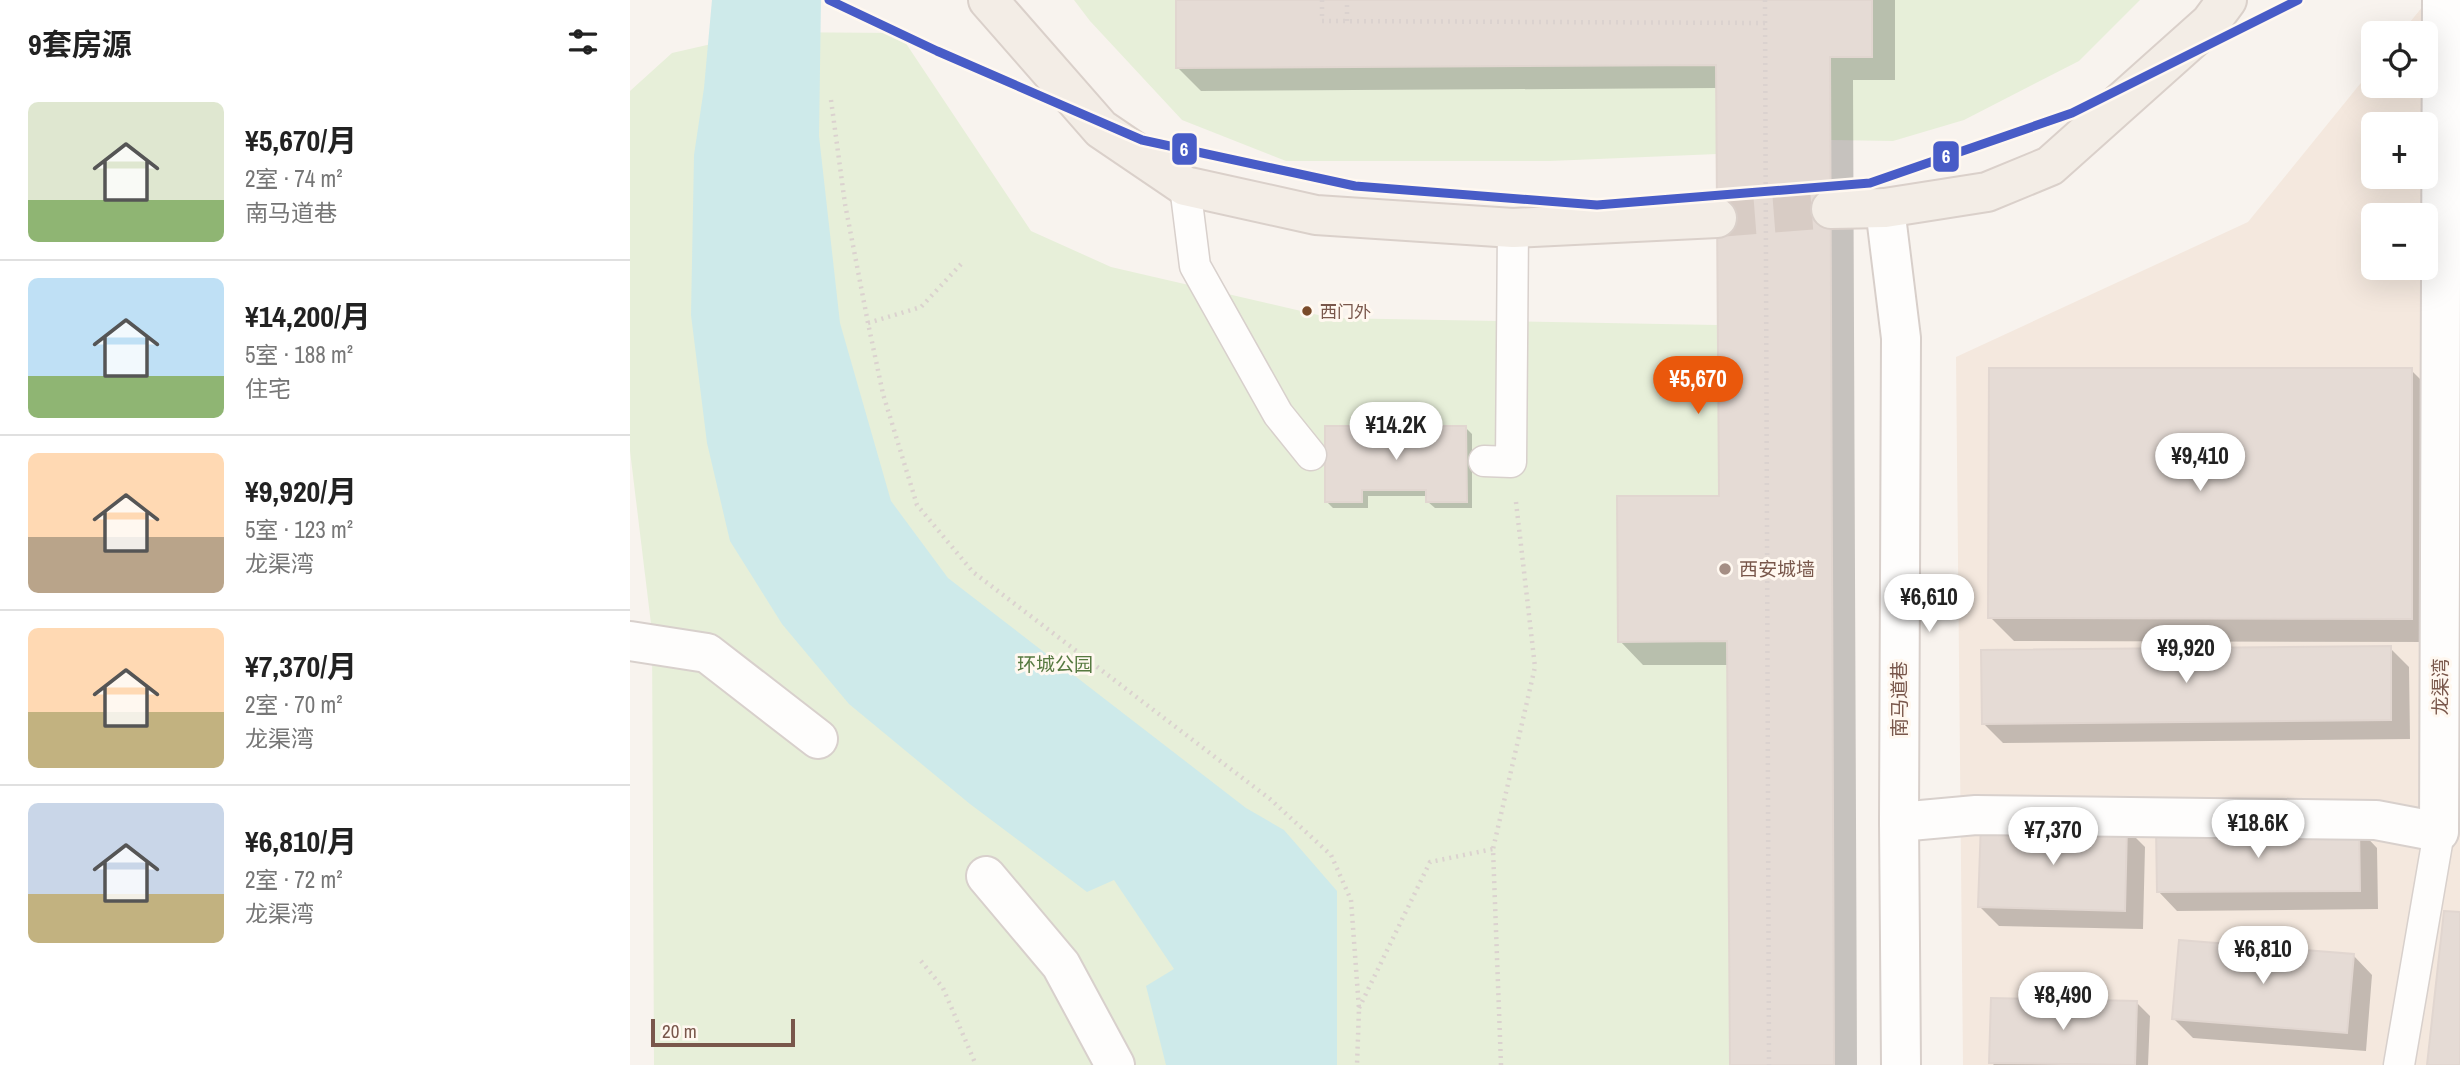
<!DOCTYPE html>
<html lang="zh">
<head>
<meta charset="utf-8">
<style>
	body { margin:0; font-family:"Archivo Narrow","Noto Sans SC",sans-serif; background:#f2f2f2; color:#222; height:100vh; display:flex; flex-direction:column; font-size:26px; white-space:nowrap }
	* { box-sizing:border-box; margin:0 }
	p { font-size:23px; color:#767676 }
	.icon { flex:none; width:38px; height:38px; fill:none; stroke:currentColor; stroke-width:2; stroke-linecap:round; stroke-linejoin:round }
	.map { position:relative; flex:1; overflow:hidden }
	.panel { display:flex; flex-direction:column; background:#fff; width:630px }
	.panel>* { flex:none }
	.buttons { position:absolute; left:1731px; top:21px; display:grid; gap:14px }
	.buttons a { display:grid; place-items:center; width:77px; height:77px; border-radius:10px; background:#fff; box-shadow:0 7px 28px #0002; font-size:35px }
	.scale { position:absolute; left:21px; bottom:18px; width:144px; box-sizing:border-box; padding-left:7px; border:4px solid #79574b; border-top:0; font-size:19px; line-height:24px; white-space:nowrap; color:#79574b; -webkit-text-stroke:5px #fff8f0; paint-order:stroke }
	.price { position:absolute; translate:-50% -60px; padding:0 16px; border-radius:24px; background:#fff; color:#222; font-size:23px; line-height:46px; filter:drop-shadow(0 2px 4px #0008) }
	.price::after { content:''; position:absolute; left:50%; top:42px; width:21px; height:16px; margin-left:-10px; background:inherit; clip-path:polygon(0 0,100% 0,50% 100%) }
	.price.active { background:#ea580c; color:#fff }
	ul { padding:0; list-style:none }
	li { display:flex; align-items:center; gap:21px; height:175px; padding:0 28px }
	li+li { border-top:2px solid #e0e0e0 }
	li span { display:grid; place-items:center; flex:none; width:196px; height:140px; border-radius:10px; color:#555 }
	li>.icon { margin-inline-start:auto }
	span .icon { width:84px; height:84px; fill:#fffc; stroke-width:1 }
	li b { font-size:30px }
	h2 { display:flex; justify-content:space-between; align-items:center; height:84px; padding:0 28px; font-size:30px }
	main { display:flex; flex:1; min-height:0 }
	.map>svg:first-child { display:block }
</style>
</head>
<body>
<main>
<section class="panel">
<h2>9套房源<svg class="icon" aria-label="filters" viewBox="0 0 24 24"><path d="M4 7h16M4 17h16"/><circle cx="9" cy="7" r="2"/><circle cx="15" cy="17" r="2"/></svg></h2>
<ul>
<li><span style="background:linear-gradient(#dfe7d0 70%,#8fb573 0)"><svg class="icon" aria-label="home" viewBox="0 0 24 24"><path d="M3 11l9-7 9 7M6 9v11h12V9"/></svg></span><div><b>¥5,670/月</b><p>2室 · 74 m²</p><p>南马道巷</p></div></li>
<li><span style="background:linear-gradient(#bfe0f5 70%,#8fb573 0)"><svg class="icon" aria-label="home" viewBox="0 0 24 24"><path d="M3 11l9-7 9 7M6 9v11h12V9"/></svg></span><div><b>¥14,200/月</b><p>5室 · 188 m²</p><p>住宅</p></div></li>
<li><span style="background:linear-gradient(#ffd9b3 60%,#b9a48a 0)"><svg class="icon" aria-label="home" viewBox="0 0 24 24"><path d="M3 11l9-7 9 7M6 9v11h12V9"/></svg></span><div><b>¥9,920/月</b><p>5室 · 123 m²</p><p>龙渠湾</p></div></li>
<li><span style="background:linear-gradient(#ffd9b3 60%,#c2b280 0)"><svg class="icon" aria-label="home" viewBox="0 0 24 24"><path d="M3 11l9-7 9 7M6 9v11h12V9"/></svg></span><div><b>¥7,370/月</b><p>2室 · 70 m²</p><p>龙渠湾</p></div></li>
<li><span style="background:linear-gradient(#c9d6e8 65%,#c2b280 0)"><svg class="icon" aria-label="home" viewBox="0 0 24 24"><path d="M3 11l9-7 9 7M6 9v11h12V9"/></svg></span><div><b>¥6,810/月</b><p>2室 · 72 m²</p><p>龙渠湾</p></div></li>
</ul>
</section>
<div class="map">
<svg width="1830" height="1065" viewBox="0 0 1830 1065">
	<rect width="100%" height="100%" fill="#f8f3ee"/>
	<path fill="#f4e8de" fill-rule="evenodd" d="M1798,0H1830V1065H1333L1326,357L1618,222L1743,68V86H1796V33H1771ZM1743,124H1796V177H1743ZM1743,215H1796V268H1743Z"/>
	<path fill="#e7efd9" d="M444,0H546V68L1086,65L1087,154L920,161H656L552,120L460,21Z
		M1242,0H1510L1449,61L1334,120L1263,141L1201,140L1200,57Z
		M134,32L269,33L401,231L481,267L701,318L1087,325L1089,496H987L988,642L1097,641L1100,1065H24L22,632L0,451V91L42,53Z"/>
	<path fill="#ceeaea" d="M82,0H191L189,136L210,323L261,501L318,578L616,808L654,830L707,891V1065H536L516,986L544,969L484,880L457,892L340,804L219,704L152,624L100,541L77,443L61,315L64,155L74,88Z"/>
	<path fill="#0003" d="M547,0H1265V80H1223L1227,1065H1101L1099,665H1013L990,641L1091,498L1088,88L571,91L547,67Z
		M1781,370L1805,394V642L1384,641L1360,617Z
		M835,427L842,434V508H805L798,502V496H738V508H703L697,502Z
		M1760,648L1779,667L1780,739L1373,743L1354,724Z
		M1496,828L1515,847L1513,929L1369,926L1350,907Z
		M1728,828L1747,848L1748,909L1547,911L1528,891Z
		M1723,955L1742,975L1736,1051L1563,1038L1544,1019Z
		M1507,1003L1520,1016L1518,1065H1364L1361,1062Z"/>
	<path fill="#e5dbd5" stroke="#e1d6d0" stroke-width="2" d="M546,0H1242V57H1200L1204,1065H1100L1097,641L988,642L987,496H1089L1086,65L546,68Z
		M1359,368H1782V619L1358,618Z
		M695,426H836L837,502H796V490H732V502H695Z
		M1761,646V720L1352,724L1351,650Z
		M1351,822L1497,826L1495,911L1348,907Z
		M1729,827L1730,891L1527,892L1526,828Z
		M1814,911L1830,912V1065H1797Z
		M1549,940L1724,954L1717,1033L1542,1019Z
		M1361,998L1507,1001L1505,1065L1359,1063Z"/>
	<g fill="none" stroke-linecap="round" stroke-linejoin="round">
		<path stroke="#d8ccc5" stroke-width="38" stroke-dasharray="38 19" stroke-linecap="butt" d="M1087,218L1201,209"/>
		<defs>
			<path id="lane" d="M555,186L565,266L648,414L681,455
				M854,461L881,462L883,228
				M1769,1065L1809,832"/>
			<path id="street" d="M0,641L77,653L188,739
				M1269,822L1346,815L1746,820L1809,832L1812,0
				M356,876L431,965L485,1065"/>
			<path id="secondary" d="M1255,208L1271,338L1269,822L1271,1065"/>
			<path id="primary" d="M358,0L471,129L555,186L686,215L883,228L1087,218
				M1201,209L1255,208L1357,192L1420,166L1580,23L1597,0"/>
		</defs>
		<use href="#lane" stroke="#d8d0cc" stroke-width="33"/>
		<use href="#street" stroke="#d8d0cc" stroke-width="42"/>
		<use href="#secondary" stroke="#d8cfca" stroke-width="42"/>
		<use href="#primary" stroke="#dad0ca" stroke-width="42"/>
		<path stroke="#dbd2cf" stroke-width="4.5" stroke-dasharray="2 5" stroke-linecap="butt" d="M692,0V21L1135,23
			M1135,0L1139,1065
			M717,21V0
			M201,100L215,204L238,323L253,394L287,505L343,572L640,799L701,855L721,900L729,1009L727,1065
			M238,323L291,307L333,262
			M291,961L313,988L346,1065
			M729,1008L800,862L863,849
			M871,1065L863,849L905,667L886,502"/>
		<use href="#lane" stroke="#fefdfc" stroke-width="30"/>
		<use href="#street" stroke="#fefdfc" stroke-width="38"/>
		<use href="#secondary" stroke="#fefdfc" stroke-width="38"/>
		<use href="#primary" stroke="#f3ede6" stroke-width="38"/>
		<defs>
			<path id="metro-1" d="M199,0L307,51L512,140L725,186L967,205L1240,183L1442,113L1668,0"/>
		</defs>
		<use href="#metro-1" stroke="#fff8f0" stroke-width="14"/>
		<use href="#metro-1" stroke="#485cc7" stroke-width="9"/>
	</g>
	<circle fill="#7a4b2a" stroke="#fff8f0" stroke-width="2.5" cx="677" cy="311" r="6"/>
	<circle fill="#a58e84" stroke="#fff8f0" stroke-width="2.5" cx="1095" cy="569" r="7"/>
	<g text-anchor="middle" stroke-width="6" stroke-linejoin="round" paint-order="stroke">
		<g font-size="17" fill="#79574b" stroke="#fff8f0" text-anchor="start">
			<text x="690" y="318">西门外</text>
		</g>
		<g font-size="19" fill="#79574b" stroke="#fff8f0" text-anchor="start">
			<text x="1109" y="576">西安城墙</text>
		</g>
		<g font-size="19" fill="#567940" stroke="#fff8f0">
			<text x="425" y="671">环城公园</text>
		</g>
		<g font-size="19" fill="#79574b" stroke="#fff8f0">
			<text transform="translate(1810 687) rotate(-90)" y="7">龙渠湾</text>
			<text transform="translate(1269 699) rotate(-90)" y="7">南马道巷</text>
		</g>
	</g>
	<g stroke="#fff8f0" stroke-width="2.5">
		<rect x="541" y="132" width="27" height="34" rx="7" fill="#485cc7"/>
		<rect x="1302" y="140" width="28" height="33" rx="7" fill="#485cc7"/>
	</g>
	<g font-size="19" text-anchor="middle" font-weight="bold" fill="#fff">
		<text x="554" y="156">6</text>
		<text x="1316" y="163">6</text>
	</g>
</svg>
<div class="buttons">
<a><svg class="icon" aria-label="locate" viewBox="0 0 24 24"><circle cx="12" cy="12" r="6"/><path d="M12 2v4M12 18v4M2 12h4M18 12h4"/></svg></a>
<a>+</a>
<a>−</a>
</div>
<div class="scale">20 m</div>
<b class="price active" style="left:1068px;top:416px">¥5,670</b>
<b class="price" style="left:766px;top:462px">¥14.2K</b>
<b class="price" style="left:1570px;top:493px">¥9,410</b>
<b class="price" style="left:1299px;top:634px">¥6,610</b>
<b class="price" style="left:1556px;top:685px">¥9,920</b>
<b class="price" style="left:1628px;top:860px">¥18.6K</b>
<b class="price" style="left:1423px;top:867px">¥7,370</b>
<b class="price" style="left:1633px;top:986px">¥6,810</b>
<b class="price" style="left:1433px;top:1032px">¥8,490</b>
</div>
</main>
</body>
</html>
